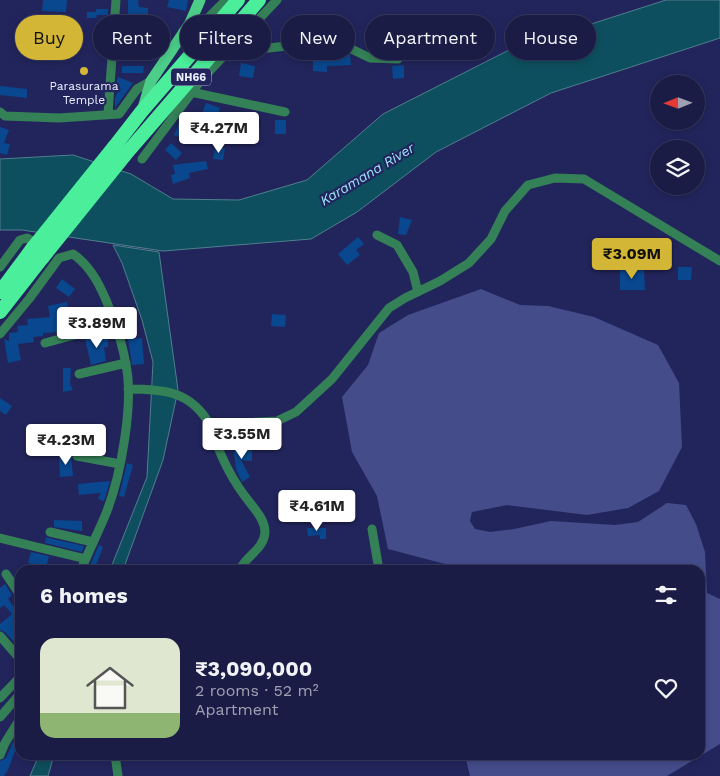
<!DOCTYPE html>
<html lang="en">
<head>
<meta charset="utf-8">
<style>
	body { margin:0; font-family:"Work Sans",sans-serif; background:#23254c; color:#f1f3f6; height:100vh; display:flex; flex-direction:column; font-size:19px; white-space:nowrap }
	* { box-sizing:border-box; margin:0 }
	p { font-size:16px; color:#9fa1b3 }
	.icon { flex:none; width:28px; height:28px; fill:none; stroke:currentColor; stroke-width:2; stroke-linecap:round; stroke-linejoin:round }
	.map { position:relative; flex:1; overflow:hidden }
	.side { position:absolute; left:15px; top:565px; width:690px; height:195px; display:flex; flex-direction:column; background:#1a1c45; border-radius:15px; box-shadow:0 2px 8px #0003,0 0 0 1px #383a5e }
	.side>* { flex:none }
	.banner { position:absolute; left:15px; top:15px; width:690px; height:45px; display:flex; gap:10px }
	.needle { width:32px; rotate:269deg }
	.tools { position:absolute; left:650px; top:75px; display:grid; gap:10px }
	.tools a { display:grid; place-items:center; width:55px; height:55px; border-radius:50%; background:#1a1c45; box-shadow:0 2px 8px #0003,0 0 0 1px #383a5e; font-size:25px }
	.price { position:absolute; translate:-50% -42px; padding:0 11px; border-radius:5px; background:#fff; color:#222; font-size:16px; line-height:32px; filter:drop-shadow(0 1px 2px #0008) }
	.price::after { content:''; position:absolute; left:50%; top:30px; width:15px; height:11px; margin-left:-8px; background:inherit; clip-path:polygon(0 0,100% 0,50% 100%) }
	.price.on { background:#d3b635; color:#111 }
	ul { padding:0; list-style:none }
	li { display:flex; align-items:center; gap:15px; height:125px; padding:0 25px }
	li span { display:grid; place-items:center; flex:none; width:140px; height:100px; border-radius:15px; color:#555 }
	li>.icon { margin-inline-start:auto }
	span .icon { width:60px; height:60px; fill:#fffc; stroke-width:1 }
	li b { font-size:21px }
	h2 { display:flex; justify-content:space-between; align-items:center; height:60px; padding:0 25px; font-size:21px }
	.chip { padding:0 18px; border-radius:22px; background:#1a1c45; box-shadow:0 2px 8px #0003,0 0 0 1px #383a5e; font-size:18px; line-height:45px }
	.chip.on { background:#d3b635; color:#111 }
	.map>svg:first-child { display:block }
</style>
</head>
<body>
<div class="map">
<svg width="720" height="776" viewBox="0 0 720 776">
	<rect width="100%" height="100%" fill="#22255c"/>
	<path fill="#444c8a" d="M481,289L520,305L548,306L594,317L658,345L679,383L682,447L659,491L628,508L587,515L507,505L472,512L470,521L475,529L490,532L514,529L551,521L615,525L638,522L667,503L686,505L696,524L705,552L707,593L720,599V744L667,776H470L465,755H700V570H447L445,564L388,549L377,496L352,452L342,397L368,365L379,333L408,315Z"/>
	<path fill="#0d4f5e" stroke="#507f8d" d="M666,0H720V38L551,93L436,152L357,212L311,239L163,251L22,230H0V159L73,155L131,174L173,199L239,200L307,180L383,114L507,51Z
		M113,245L159,252L178,390L163,460L123,570H110L147,477L153,362L142,320L122,263Z
		M39,755H54L48,776H30Z"/>
	<path fill="#09478e" d="M43,0H67L66,12L42,11Z
		M128,0H138L139,7L148,8V15H128Z
		M169,0H188L186,11L167,7Z
		M96,9H108V15H97L96,18H87V12H96Z
		M385,24H399L397,53L383,52Z
		M150,41L159,45L151,59L140,54L143,47L147,48Z
		M348,54L350,55L351,65L327,66V72L313,71V59L340,60L339,55Z
		M241,63L255,66L253,78L239,76Z
		M404,65V78L393,79L392,66Z
		M122,66H144L143,73H122Z
		M118,77L133,83L115,108V98L120,87L116,85Z
		M0,86L27,89V98L0,95Z
		M206,103L220,108L216,120H219L218,130L205,129L206,115L202,114Z
		M275,120H286V134H275Z
		M179,123L190,127L186,139L174,135Z
		M0,127L9,130L4,143L10,144L7,155L0,153Z
		M245,127H260V140H245Z
		M171,143L182,153L176,160L165,150Z
		M215,147L225,148L223,160L213,159Z
		M206,161L208,169L189,173L190,178L173,184L171,175L175,174L173,165Z
		M400,217L412,220L406,235L398,234Z
		M358,237L364,244L356,250L360,255L347,265L338,254Z
		M678,267H692L691,280H678Z
		M620,270H644L645,290H620Z
		M62,279L75,289L69,297L56,288Z
		M67,302L68,310L81,309L82,326L65,327V331L60,332L43,333V336L33,337L34,342L18,344L21,360L8,363L4,339L9,341V333L18,332L17,326L28,325L27,319L50,317L48,306Z
		M101,306L105,320L93,323L90,309Z
		M272,314L286,315L285,327L271,326Z
		M93,336H108V347H104L106,361L91,365L85,339Z
		M142,338L144,364L132,365L128,339Z
		M63,368H71L70,384L73,390L63,392Z
		M0,398L12,406L6,415L0,411Z
		M233,445L252,446V461L241,460L250,477L242,482L236,469Z
		M71,455L73,476L60,477L59,456Z
		M127,463L133,465L124,497L119,496Z
		M110,481L104,501L98,499L101,493L79,495L78,484Z
		M54,520L82,521V531L54,527Z
		M307,528H326V539H320V535L308,536Z
		M46,537L49,538L84,546L82,552L45,543Z
		M99,545L103,547L94,570H88Z
		M31,552L49,556L46,568L28,563Z
		M5,584L12,595L8,599L17,611L20,608V649L5,632L0,630V624L12,614L4,605L0,608V588Z
		M13,742L18,743L8,770L4,776H0V761L6,758Z"/>
	<g fill="none" stroke-linecap="round" stroke-linejoin="round">
		<path stroke="#358157" stroke-width="9" d="M183,31L197,29L226,0
			M246,32L268,48L335,41L370,58L398,59
			M191,92L285,112
			M0,112L5,116L59,118L119,114L137,89L151,81
			M108,114L116,0
			M142,159L201,80L277,0
			M377,235L397,245L413,272L418,292
			M0,267L20,240L27,238L41,246
			M0,334L29,299L59,258L73,254C92,267 102,289 110,310C117,328 123,346 126,365C134,403 121,474 107,511C99,531 89,550 81,570
			M45,343L115,324
			M79,374L126,363
			M128,389C164,389 191,391 210,425L277,421L296,412L332,379L389,308L405,298L440,281L469,263L491,239L505,211L528,185L555,178L584,179L720,261
			M210,425C219,454 231,480 251,504C257,512 265,521 265,532C264,550 245,556 240,570
			M77,456L120,464
			M372,529L379,570
			M50,532L93,542
			M0,538L86,559
			M6,574L20,595
			M0,636L20,659
			M0,698L20,677
			M0,717L20,694
			M0,755L5,743L20,719
			M115,755L118,776"/>
		<path stroke="#4cce89" stroke-width="11" d="M143,108L151,81L190,23L200,0"/>
		<path stroke="#4bee9a" stroke-width="14" d="M114,147L142,111L238,0
			M125,155L259,0
			M0,292L32,249
			M0,312L43,257"/>
		<path stroke="#4bee9a" stroke-width="14" d="M32,249L114,147
			M43,257L125,155"/>
	</g>
	<circle fill="#d3b635" stroke="#22255c" stroke-width="2" cx="84" cy="71" r="5"/>
	<g text-anchor="middle" stroke-width="4.5" stroke-linejoin="round" paint-order="stroke">
		<rect fill="#22255c" stroke="#afb2cc" stroke-width="1" x="171" y="68.5" width="40" height="17" rx="4"/>
		<g font-size="11" font-weight="bold" fill="#ebeefc">
			<text x="191" y="81">NH66</text>
		</g>
		<g font-size="12" fill="#ebeefc" stroke="#22255c">
			<text x="84" y="90">Parasurama<tspan x="84" dy="14">Temple</tspan></text>
		</g>
		<g font-size="14" font-style="italic" fill="#99e2f6" stroke="#22255c">
			<text transform="translate(367 174) rotate(-31)" y="5">Karamana River</text>
		</g>
	</g>
</svg>
<div class="tools">
<a><svg class="needle" viewBox="-14 -14 28 28"><path d="M0-13l5 13h-10z" fill="#e53935"/><path d="M0 13l5-13h-10z" fill="#9fa1b3"/></svg></a>
<a><svg class="icon" aria-label="layers" viewBox="0 0 24 24"><path d="M12 4l9 5-9 5-9-5zM3 14l9 5 9-5"/></svg></a>
</div>
<b class="price" style="left:219px;top:154px">₹4.27M</b>
<b class="price on" style="left:632px;top:280px">₹3.09M</b>
<b class="price" style="left:97px;top:349px">₹3.89M</b>
<b class="price" style="left:242px;top:460px">₹3.55M</b>
<b class="price" style="left:66px;top:466px">₹4.23M</b>
<b class="price" style="left:317px;top:532px">₹4.61M</b>
<div class="banner">
<a class="chip on">Buy</a>
<a class="chip">Rent</a>
<a class="chip">Filters</a>
<a class="chip">New</a>
<a class="chip">Apartment</a>
<a class="chip">House</a>
</div>
<section class="side">
<h2>6 homes<svg class="icon" aria-label="filters" viewBox="0 0 24 24"><path d="M4 7h16M4 17h16"/><circle cx="9" cy="7" r="2"/><circle cx="15" cy="17" r="2"/></svg></h2>
<ul>
<li><span style="background:linear-gradient(#dfe7d0 75%,#8fb573 0)"><svg class="icon" aria-label="home" viewBox="0 0 24 24"><path d="M3 11l9-7 9 7M6 9v11h12V9"/></svg></span><div><b>₹3,090,000</b><p>2 rooms · 52 m²</p><p>Apartment</p></div><svg class="icon" aria-label="heart" viewBox="0 0 24 24"><path d="M12 20l-8-8c-3-5 5-10 8-4 3-6 11-1 8 4z"/></svg></li>
</ul>
</section>
</div>
</body>
</html>
